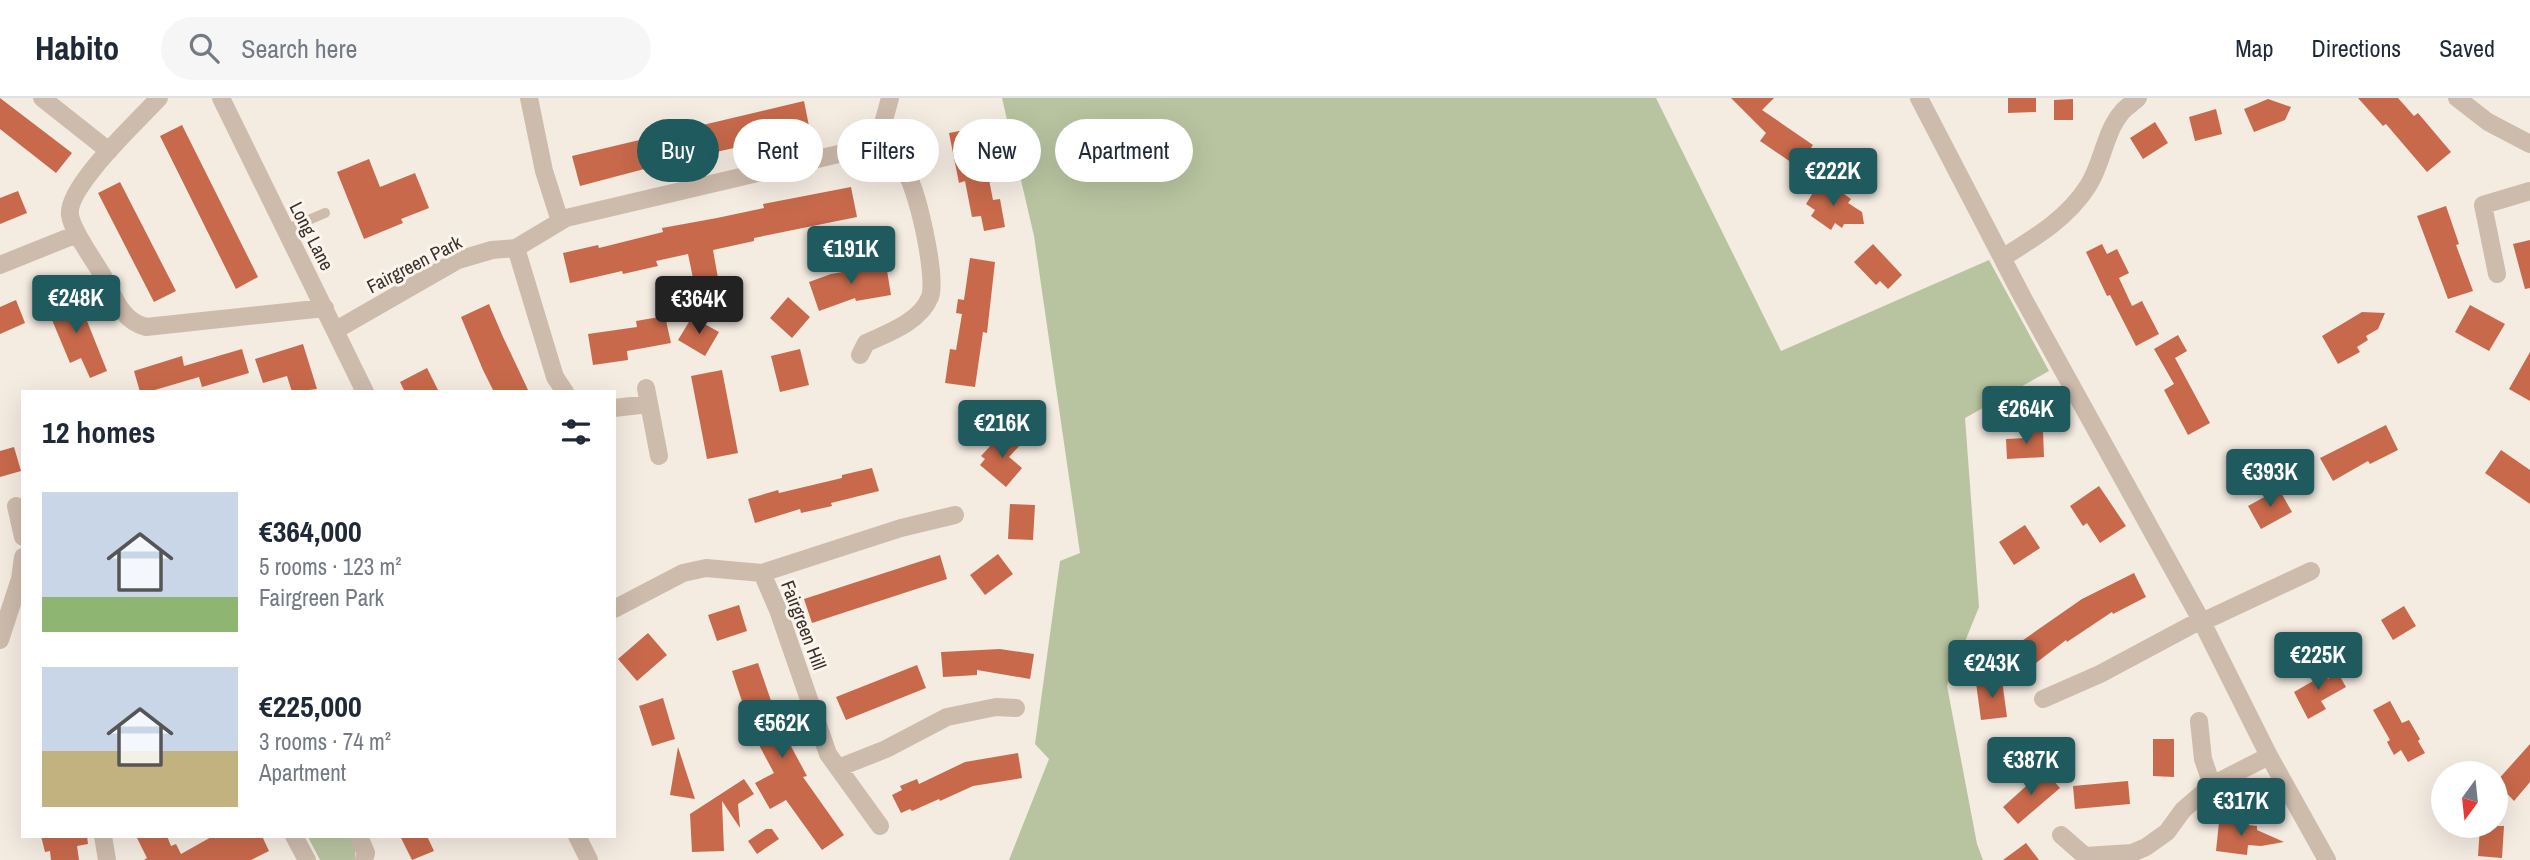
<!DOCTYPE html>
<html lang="en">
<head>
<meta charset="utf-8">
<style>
	body { margin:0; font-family:"Archivo Narrow",sans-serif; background:#f6f6f7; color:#1f2937; height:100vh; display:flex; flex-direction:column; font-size:26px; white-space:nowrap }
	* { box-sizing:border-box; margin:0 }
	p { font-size:23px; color:#747a83 }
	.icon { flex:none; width:38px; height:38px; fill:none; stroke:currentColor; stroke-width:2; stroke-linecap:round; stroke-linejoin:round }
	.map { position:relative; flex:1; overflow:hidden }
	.drawer { position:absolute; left:21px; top:292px; width:595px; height:448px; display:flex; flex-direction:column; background:#fff; border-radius:0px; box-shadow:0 7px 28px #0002 }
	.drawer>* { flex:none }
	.banner { position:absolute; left:637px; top:21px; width:665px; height:63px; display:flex; gap:14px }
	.needle { width:46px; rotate:195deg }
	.controls { position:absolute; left:2431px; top:663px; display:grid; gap:14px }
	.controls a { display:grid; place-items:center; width:77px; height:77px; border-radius:50%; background:#fff; box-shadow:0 7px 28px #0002; font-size:35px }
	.price { position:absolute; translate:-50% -60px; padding:0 16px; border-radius:7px; background:#1f5a5e; color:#fff; font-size:23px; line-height:46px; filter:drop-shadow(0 2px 4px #0008) }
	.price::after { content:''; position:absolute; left:50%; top:42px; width:21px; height:16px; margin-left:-10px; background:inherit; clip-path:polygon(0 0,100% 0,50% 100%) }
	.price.selected { background:#222; color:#fff }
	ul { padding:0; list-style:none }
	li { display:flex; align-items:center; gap:21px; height:175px; padding:0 21px }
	li span { display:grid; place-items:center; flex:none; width:196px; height:140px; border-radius:0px; color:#555 }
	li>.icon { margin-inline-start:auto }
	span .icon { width:84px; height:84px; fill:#fffc; stroke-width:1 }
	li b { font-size:30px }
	h2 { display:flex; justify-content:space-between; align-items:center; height:84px; padding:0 21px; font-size:30px }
	.chip { padding:0 24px; border-radius:32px; background:#fff; box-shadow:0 7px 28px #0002; font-size:24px; line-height:63px }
	.chip.selected { background:#1f5a5e; color:#fff }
	header { display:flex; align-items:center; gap:42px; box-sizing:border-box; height:98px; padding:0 35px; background:#fff; border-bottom:2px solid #e0e1e3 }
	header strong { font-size:33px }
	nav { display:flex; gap:38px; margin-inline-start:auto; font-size:24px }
	.search { width:490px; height:63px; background:#f6f6f7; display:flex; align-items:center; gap:18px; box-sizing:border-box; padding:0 24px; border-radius:38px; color:#747a83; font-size:26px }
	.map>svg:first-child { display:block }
</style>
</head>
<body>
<header>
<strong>Habito</strong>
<div class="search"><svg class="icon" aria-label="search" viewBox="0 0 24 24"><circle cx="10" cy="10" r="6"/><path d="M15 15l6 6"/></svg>Search here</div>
<nav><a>Map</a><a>Directions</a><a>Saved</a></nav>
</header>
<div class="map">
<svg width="2530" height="762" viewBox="0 0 2530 762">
	<rect width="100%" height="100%" fill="#f4ebe1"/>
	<path fill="#b8c4a0" d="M1002,0H1656L1781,253L1989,162L2049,273L1965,320L1979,509L1947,588L1977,746L1983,762H1009L1049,661L1035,646L1060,463L1080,455L1034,138Z
		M308,739H351L356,748L355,762H320Z"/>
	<path fill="#c8694b" d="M0,0L72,55L56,75L0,31Z
		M1731,0H1774L1762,12L1813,47L1798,69L1760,43L1766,35Z
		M2008,0H2036V14L2008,15Z
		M2358,0H2398L2414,18L2418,15L2451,54L2427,74L2386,26L2383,28Z
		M2073,1V22H2054V2Z
		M2268,1L2291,9L2285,22L2254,34L2244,11Z
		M804,3L810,33L667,65L580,88L572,58Z
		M2216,11L2222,36L2195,43L2189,19Z
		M2155,24L2168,45L2143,61L2130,40Z
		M182,27L258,179L236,191L160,38Z
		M975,30L982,67L986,66L993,102L1000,101L1005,129L984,133L981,118L972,119L965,83L959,85L949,35Z
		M369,61L380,89L415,75L429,110L401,121L403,125L364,141L337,74Z
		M120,84L176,193L154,204L98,95Z
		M1819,85L1834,95L1837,91L1851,101L1848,105L1862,114L1864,126H1844L1842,130L1835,125L1831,132L1811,118L1815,112L1806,106Z
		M851,89L857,119L754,140V143L713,152L718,180L694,185L688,156L656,163L658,168L623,176L622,173L570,185L563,155L598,147L599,150L663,134L662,130L717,120L764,110L763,106Z
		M18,93L27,115L0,126V100Z
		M2446,108L2459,146L2456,147L2473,193L2448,201L2417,118Z
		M2530,142V190L2525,191L2513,146Z
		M1873,146L1902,177L1888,191L1880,183L1876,187L1854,164Z
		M2102,146L2107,156L2117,151L2129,175L2119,180L2132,208L2142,203L2159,236L2136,248L2110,197L2107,198L2086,154Z
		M970,160L995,164L987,235L983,234L975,289L945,285L950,251L956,252L962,216L956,215L958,201L964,202Z
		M886,166L891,197L856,203L855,200L819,213L809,184L831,176Z
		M68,195L78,220L85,218L107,273L90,280L81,260L70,265L45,205Z
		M788,199L810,219L792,240L770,220Z
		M16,202L25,225L0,236V209Z
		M489,206L503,239L529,294H494L483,272L461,219Z
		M2470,207L2505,226L2489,253L2455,234Z
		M2362,214L2385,215L2378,231L2366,238L2368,242L2357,249L2360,254L2338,266L2322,238Z
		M665,218L671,245L627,253L628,262L593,267L588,236L637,229L636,223Z
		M692,219L719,234L705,258L678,242Z
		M2178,237L2187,253L2175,260L2210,325L2188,337L2164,292L2174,286L2154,251Z
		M303,246L317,291L292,294L287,278L263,285L255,261Z
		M242,251L249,275L202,289L199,279L148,294H140L134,273L182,258L184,268Z
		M800,251L809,287L780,294L771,258Z
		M2530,254V303L2509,291Z
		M427,270L439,294H405L400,284Z
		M722,272L738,355L707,361L691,278Z
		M2386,327L2398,352L2370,366L2368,363L2333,383L2320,360Z
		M2043,333L2044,359L2007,361L2006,341L2026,340V334Z
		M1008,334L1021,346L1009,359L1022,370L1006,389L980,367L985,361L981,358L993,345L996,348Z
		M14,349L21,373L0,379V353Z
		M2501,352L2530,372V406L2485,375Z
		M872,370L879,393L831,405L832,408L801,415L800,411L755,425L748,401L778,392L779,395L842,380V377Z
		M2099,388L2126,428L2100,445L2087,425L2083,428L2070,408Z
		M2279,391L2292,414L2261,431L2248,408Z
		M1010,406L1035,407L1033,442L1008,441Z
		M2025,427L2040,450L2014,467L1999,444Z
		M998,456L1013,476L985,497L970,477Z
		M940,457L947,481L812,525L804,501Z
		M2134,475L2146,499L2113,516L2112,514L2067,544L2066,542L2023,575L2006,554L2082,501Z
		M739,507L747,533L717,543L708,517Z
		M2404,508L2416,528L2393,542L2381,522Z
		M648,535L667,557L637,583L618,561Z
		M1000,551L1034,556L1030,581L977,572V577L943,579L941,554Z
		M758,565L779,626L807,678L803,679L844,737L822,752L786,702L770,711L755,685L774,675L752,634L732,573Z
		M917,567L926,590L846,622L836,599Z
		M2323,571L2328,581L2338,575L2346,589L2321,603L2326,611L2308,621L2294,594L2313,583L2310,578Z
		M2002,582L2007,619L1981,622L1976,585Z
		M663,600L675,641L652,648L639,608Z
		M2390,603L2402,625L2409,622L2420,641L2418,643L2425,655L2408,664L2401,652L2394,657L2387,644L2390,642L2373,612Z
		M2153,641H2174V679L2153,678Z
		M2530,646V684L2514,703L2496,684Z
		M678,649L695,701L670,697Z
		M1018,655L1022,680L973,688L940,703L939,701L912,713L910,711L901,715L892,697L902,692L900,688L917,681L919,686L965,664Z
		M2044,672L2060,690L2018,726L2003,709Z
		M744,681L754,696L738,706L740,730L722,703L724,753L692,754L690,716Z
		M2128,683L2130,706L2075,711L2073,688Z
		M2219,724L2257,728V732L2284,744L2261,748L2248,747L2247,757L2216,753Z
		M2480,728H2504L2502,760L2478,758Z
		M766,731H772L779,741L757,756L748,743Z
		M41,738H87L88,746L77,748L79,762H51L50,753L45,754Z
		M136,738H167L171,748L176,746L181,756L213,738H262L269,753L251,762H144L147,760Z
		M400,738H427L434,753L412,762Z
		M2026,745L2039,762H2003Z"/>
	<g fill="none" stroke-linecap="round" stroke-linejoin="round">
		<path stroke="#cdbbac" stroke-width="10" d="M285,132L325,115"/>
		<path stroke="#cdbbac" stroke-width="18" d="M42,0L109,53
			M159,0C139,22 66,89 70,117C72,133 94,162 103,178C114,198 121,223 146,229L325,210
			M221,0L365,294
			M529,0L544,73L560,123
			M1919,0L2023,200L2201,522L2269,658L2327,762
			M2457,0L2488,24L2530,46
			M876,51L890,0
			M516,150L555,279L565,294
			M2002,160C2034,140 2067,121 2088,88C2103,65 2104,35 2122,14C2126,9 2133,5 2138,0
			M0,167L77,136
			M2497,176L2483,107L2530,93
			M336,232L458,162L492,152L516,150L566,120L860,51C878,51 891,57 903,70C917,86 937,179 930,199C920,224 888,235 866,245L860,257
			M646,290L659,358
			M614,310L649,306
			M16,408L23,439
			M614,511L683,475L706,470L762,475
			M2202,524L2311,473
			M0,542L20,481L23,459
			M2043,601L2100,576L2201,522
			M2199,623L2203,661L2212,687
			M838,670L886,651L947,619L996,609L1016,610
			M880,728L828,656L778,512L762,475L901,430L955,417
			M2061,737L2085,758L2132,755L2146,749L2167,734L2183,712L2212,687L2269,658
			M103,738L107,762
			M294,738L307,762
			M359,738L366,755L364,762
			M577,738L589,762"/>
	</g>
	<g text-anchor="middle" stroke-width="6" stroke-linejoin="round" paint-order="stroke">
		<g font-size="19" fill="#3b302b" stroke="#fbf5ee">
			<text transform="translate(312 138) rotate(63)" y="7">Long Lane</text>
			<text transform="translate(414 166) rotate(-27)" y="7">Fairgreen Park</text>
			<text transform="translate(804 527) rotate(69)" y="7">Fairgreen Hill</text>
		</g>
	</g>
</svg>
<div class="controls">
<a><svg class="needle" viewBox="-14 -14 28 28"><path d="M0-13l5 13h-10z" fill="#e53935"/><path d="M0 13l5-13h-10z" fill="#747a83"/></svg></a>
</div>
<b class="price" style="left:1833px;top:110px">€222K</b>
<b class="price" style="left:851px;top:188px">€191K</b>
<b class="price" style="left:76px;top:237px">€248K</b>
<b class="price selected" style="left:699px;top:238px">€364K</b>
<b class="price" style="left:2026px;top:348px">€264K</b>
<b class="price" style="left:1002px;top:362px">€216K</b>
<b class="price" style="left:2270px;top:411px">€393K</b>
<b class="price" style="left:2318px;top:594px">€225K</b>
<b class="price" style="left:1992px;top:602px">€243K</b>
<b class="price" style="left:782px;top:662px">€562K</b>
<b class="price" style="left:2031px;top:699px">€387K</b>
<b class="price" style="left:2241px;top:740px">€317K</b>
<div class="banner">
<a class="chip selected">Buy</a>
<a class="chip">Rent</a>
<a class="chip">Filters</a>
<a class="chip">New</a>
<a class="chip">Apartment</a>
</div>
<section class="drawer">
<h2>12 homes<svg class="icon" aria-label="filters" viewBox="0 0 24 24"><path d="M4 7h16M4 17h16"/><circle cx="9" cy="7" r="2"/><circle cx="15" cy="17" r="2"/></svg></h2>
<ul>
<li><span style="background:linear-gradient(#c9d6e8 75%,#8fb573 0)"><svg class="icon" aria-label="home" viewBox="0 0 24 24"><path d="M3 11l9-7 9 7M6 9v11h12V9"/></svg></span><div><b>€364,000</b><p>5 rooms · 123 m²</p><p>Fairgreen Park</p></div></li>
<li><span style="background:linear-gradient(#c9d6e8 60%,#c2b280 0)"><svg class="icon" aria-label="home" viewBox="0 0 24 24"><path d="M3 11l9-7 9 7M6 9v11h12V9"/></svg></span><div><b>€225,000</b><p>3 rooms · 74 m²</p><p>Apartment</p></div></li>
</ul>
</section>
</div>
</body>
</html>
